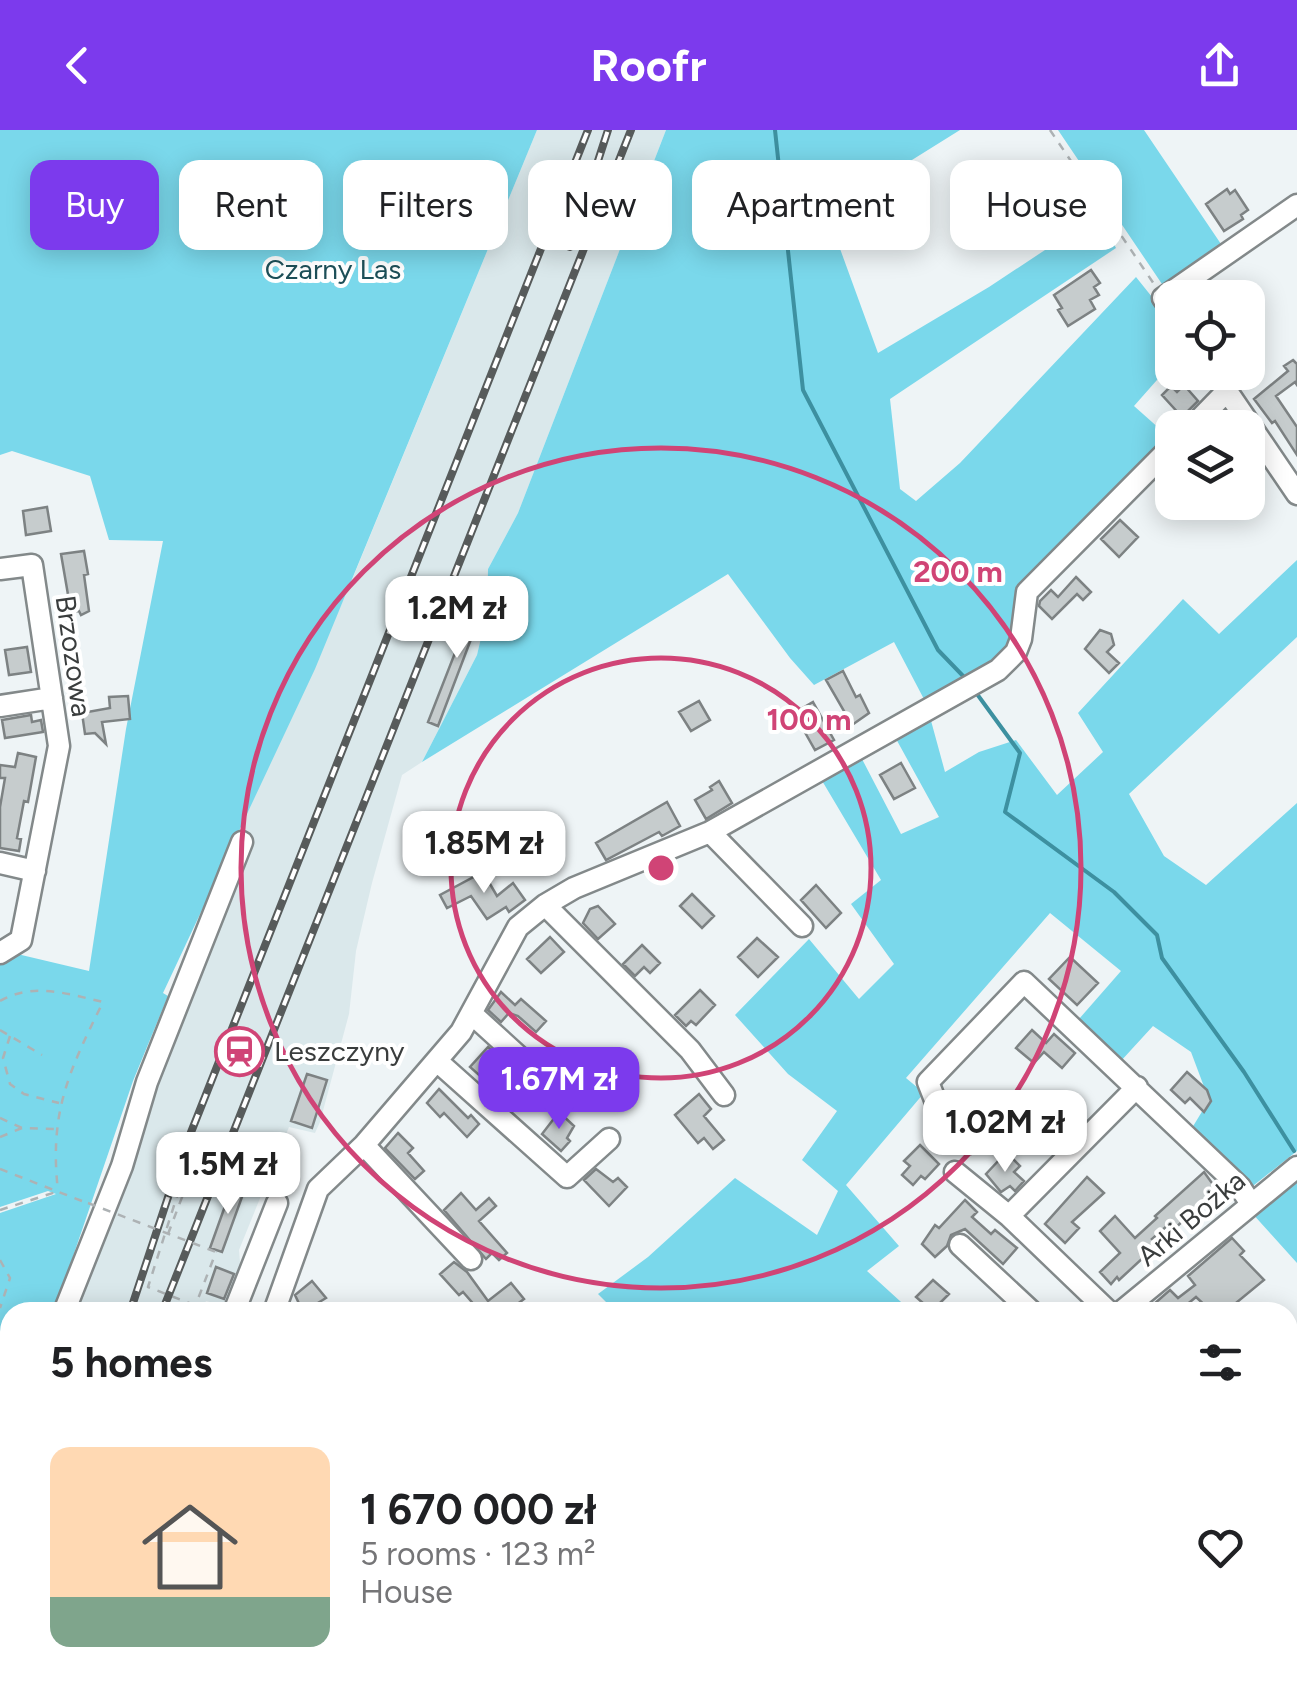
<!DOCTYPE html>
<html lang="en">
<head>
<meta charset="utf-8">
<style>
	body { margin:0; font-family:Figtree,sans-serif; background:#f6f6f6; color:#202124; height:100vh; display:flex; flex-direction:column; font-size:38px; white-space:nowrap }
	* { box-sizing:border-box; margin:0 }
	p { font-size:32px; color:#757577 }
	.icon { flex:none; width:55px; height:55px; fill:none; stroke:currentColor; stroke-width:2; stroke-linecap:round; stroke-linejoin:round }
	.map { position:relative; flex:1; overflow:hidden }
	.side { position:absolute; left:0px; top:1172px; width:1298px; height:392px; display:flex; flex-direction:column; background:#fff; border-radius:30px 30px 0 0; box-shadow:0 5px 25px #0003 }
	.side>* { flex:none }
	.hud { position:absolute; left:30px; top:30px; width:1238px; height:90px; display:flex; gap:20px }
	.fabs { position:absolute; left:1155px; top:150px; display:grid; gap:20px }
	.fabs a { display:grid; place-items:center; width:110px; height:110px; border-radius:20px; background:#fff; box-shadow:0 5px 25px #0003; font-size:50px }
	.price { position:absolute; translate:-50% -85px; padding:0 22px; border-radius:20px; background:#fff; color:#222; font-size:32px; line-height:65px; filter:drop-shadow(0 2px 5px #0008) }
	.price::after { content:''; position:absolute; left:50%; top:60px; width:30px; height:22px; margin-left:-15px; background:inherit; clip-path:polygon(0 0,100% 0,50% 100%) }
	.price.active { background:#7c3aed; color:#fff }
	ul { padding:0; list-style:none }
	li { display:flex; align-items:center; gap:30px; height:250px; padding:0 50px }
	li+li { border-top:2px solid #e0e0e0 }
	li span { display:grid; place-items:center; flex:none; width:280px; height:200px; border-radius:20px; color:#555 }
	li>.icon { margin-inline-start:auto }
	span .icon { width:120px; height:120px; fill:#fffc; stroke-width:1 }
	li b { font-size:42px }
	h2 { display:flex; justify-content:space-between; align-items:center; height:120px; padding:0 50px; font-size:42px }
	.tag { padding:0 35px; border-radius:20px; background:#fff; box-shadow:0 5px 25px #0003; font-size:35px; line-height:90px }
	.tag.active { background:#7c3aed; color:#fff }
	header { display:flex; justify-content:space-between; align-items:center; height:130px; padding:0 50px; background:#7c3aed; color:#fff; font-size:45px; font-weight:700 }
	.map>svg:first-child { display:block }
</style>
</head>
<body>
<header><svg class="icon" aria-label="back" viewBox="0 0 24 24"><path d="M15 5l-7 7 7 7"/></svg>Roofr<svg class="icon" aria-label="share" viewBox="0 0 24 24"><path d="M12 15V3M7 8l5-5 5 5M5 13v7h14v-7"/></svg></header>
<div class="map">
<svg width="1297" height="1564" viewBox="0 0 1297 1564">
	<rect width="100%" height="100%" fill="#eef4f6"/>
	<path fill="#dae8eb" d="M537,0H666L518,383L488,439L487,482L477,525L422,632L402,645L372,753L356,821L349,884L320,992L315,1003L289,997L239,1120L241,1144L230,1178L206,1171L201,1182H68L222,777L241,697L347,462Z
		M10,1406V1555H31L27,1564H0V1454Z"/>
	<path fill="#7ad8eb" d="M0,0H537L315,539L163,863L168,866L133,951L54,1182H10V1301L0,1322V1083L56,1064L48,1061L0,1077V829L13,823L89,841L126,599L163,411L109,410L90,346L12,321L0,325Z
		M666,0H960L827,83L878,223L989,157L1098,85L1116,118L890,269L900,359L916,371L960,333L1136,147L1172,192V233L1134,276L1170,308L1019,458L1017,503L1001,526L926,573L894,512L814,555L790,528L728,444L422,632L477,525L487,482L488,439L518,383Z
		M1058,0H1144L1223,117L1164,157Z
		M1297,430V507L1129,664L1164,726L1206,755L1297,673V1021L1249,1059L1192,998L1209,970L1191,922L1153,896L1120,932L1079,889L1121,841L1050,783L906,948L924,963L846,1055L899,1116L867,1141L912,1182H853L847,1177L841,1182H616L598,1164L648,1127L735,1048L817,1105L838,1061L802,1030L837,981L788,944L735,885L809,809L859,869L894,834L851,774L881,750L821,649L862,629L901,704L939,687L895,607L930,587L945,642L979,622L1016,610L1057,665L1103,622L1078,583L1183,469L1219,504Z
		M1297,1045V1133L1251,1082Z"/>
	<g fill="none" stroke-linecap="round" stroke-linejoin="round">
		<path stroke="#3d90a0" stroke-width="4" d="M775,0L803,260L938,520L965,548
			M977,564L1020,623L1005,682L1114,762L1157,805L1162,828L1244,942L1294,1021"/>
	</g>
	<path fill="#c6cccd" stroke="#7d8283" stroke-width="2.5" d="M1227,59L1230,64L1235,60L1248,80L1241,85L1243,89L1224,101L1206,74Z
		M1091,140L1100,153L1094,157L1099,165L1090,170L1095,179L1068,196L1058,180L1062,178L1054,165Z
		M1293,230L1297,234V255L1295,252L1276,266L1297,297V325L1275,291L1272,293L1254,269L1288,241L1284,236Z
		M1184,255L1198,271L1182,287L1162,265L1171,256L1177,262Z
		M47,377L51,401L26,405L23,381Z
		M1120,390L1138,407L1119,427L1101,409Z
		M84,421L88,444L84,445L89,481L81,485L79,481L71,482L61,424Z
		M1076,447L1091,462L1083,470L1077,464L1052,489L1039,476L1040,471L1051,460L1058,467Z
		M478,464L487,467L438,596L428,592Z
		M1100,500L1111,504L1114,515L1107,522L1119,533L1109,543L1085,519Z
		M27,517L31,542L9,545L5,520Z
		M843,541L856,567L860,565L869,583L852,595L826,550Z
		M128,566L130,589L102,592L106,614L95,603L85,604L82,583L110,578L109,567Z
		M699,571L710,590L691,601L679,582Z
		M813,572L834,610L815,620L794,583Z
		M31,585L32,592L41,590L43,602L5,608L2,590Z
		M18,623L36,627L28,672L24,671L17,708L21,709L19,721L0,718V677L5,648H0V635L15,637Z
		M901,633L915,658L894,669L880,645Z
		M719,651L732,673L706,689L695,670L712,660L710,657Z
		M667,672L680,696L662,706L659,702L606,730L596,713Z
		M521,698L532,717L513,729L501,709Z
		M483,742L497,766L513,753L525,770L509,782L506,777L487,789L471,766L447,778L440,765Z
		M816,755L841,783L826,798L801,770Z
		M692,764L714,786L702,798L680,776Z
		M598,776L615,794L598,809L583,793L590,779Z
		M550,807L564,822L541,843L527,829Z
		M757,808L778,827L758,847L738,827Z
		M642,815L660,833L650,843L644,837L635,846L623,834Z
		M1070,827L1098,853L1077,875L1049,849Z
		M700,860L715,875L696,895L691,891L686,896L675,885Z
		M501,862L515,875L521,869L546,891L536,902L518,886L509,883L501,892L488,880Z
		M1032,900L1046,913L1054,904L1075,923L1062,938L1044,922L1034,933L1016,918Z
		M488,917L501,929L493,938L497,942L488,953L470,937Z
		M1187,942L1207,960L1211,971L1204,982L1190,968L1185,973L1171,960Z
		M307,944L327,950L312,998L291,991Z
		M439,959L468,988L471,985L479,994L467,1007L444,983L440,987L427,973Z
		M699,964L711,979L704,986L724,1010L713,1019L704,1008L698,1013L675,985Z
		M559,982L574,996L567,1008L570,1011L561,1021L542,1004Z
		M972,992L987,1006L971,1024L956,1009Z
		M398,1003L413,1018L408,1023L424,1041L415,1049L385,1018Z
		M920,1015L939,1034L925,1049L921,1046L913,1055L902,1045L910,1036L904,1031Z
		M1010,1026L1020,1036L1014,1042L1024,1051L1015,1061L1010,1056L1001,1062L986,1044L1000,1029L1004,1033Z
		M596,1039L613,1052L618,1048L627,1057L609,1076L584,1050Z
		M1204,1042L1217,1060L1173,1100L1168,1095L1152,1109L1158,1114L1119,1150L1117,1147L1111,1154L1100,1142L1120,1123L1100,1101L1115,1086L1135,1108L1157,1088L1155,1086Z
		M1087,1047L1104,1063L1072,1092L1079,1098L1065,1113L1045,1094Z
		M234,1051L246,1056L222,1122L210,1118Z
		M461,1063L476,1080L489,1068L496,1076L479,1091L507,1123L499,1130L492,1123L486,1129L444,1080Z
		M965,1070L977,1082L972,1087L991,1104L995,1100L1017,1118L1003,1134L965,1099L951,1105L947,1116L935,1127L922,1114L935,1095L939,1098Z
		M1232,1108L1244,1121L1240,1125L1264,1150L1225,1182H1212L1196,1167L1178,1182H1162L1154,1174L1170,1160L1178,1168L1195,1155L1188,1146Z
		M454,1132L467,1142L488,1171L511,1153L524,1169L508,1181L504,1176L498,1182H472L477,1178L463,1162L459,1165L440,1144Z
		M216,1137L234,1144L224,1169L207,1163Z
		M933,1150L949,1164L932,1181L916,1167Z
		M312,1151L326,1168L303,1182L295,1165Z"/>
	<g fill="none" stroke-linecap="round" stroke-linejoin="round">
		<defs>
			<path id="minor" d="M1172,181L1163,168L1297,75
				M1214,242L1297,364
				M1191,298L1227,261
				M0,439L32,435L59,616L21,810L0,823
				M0,576L52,568
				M710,702L802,796
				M0,733L35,741
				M545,775L690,920L724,965
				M472,884L551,956
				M437,931L567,1047L609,1009
				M939,980L928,952L1024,852L1240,1057L1251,1074
				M364,1015L471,1129
				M955,1042L1009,1086L1109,1182
				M1009,1086L1137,957
				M960,1115L1032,1182
				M64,1182L122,1036L147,952L242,712
				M234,1182L277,1073
				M274,1182L318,1059L364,1015L461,902L518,797L545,775L574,758L710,702L998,540L1016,522L1021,509L1027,462L1172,316
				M1121,1182L1297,1037
				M1291,1243L1297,1252
				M1288,1320L1297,1312
				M0,1329L10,1308
				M1288,1439L1297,1448
				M540,1555L550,1564
				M784,1555L794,1564
				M980,1555L990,1564
				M106,1564L114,1555
				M466,1564L478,1555
				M696,1564L709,1555"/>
		</defs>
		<use href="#minor" stroke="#83898a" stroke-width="25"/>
		<path stroke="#adb2b4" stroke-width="2.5" stroke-dasharray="8 8" stroke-linecap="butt" d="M1050,0L1154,154
			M0,871C33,852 68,864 103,872C69,941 49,982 58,1061
			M0,900L42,925
			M10,906L3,928L10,954L24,964L59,973
			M0,988L22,998L55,999
			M0,1007L22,998
			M0,1039L87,1073
			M179,1060L148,1157L189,1173L185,1182
			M0,1080L56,1062
			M168,1104L184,1062L181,1060
			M0,1130L10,1148L0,1178
			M193,1182L216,1122
			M0,1231L10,1235
			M0,1288H10"/>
		<use href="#minor" stroke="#fff" stroke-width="20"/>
		<defs>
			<path id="rail" d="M570,117L608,0
				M130,1182L182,1025L588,0
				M162,1182L631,0
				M0,1564L10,1538
				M21,1564L24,1555"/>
		</defs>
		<use href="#rail" stroke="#575b5b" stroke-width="8"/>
		<use href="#rail" stroke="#fff" stroke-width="4" stroke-dasharray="11" stroke-linecap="butt"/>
		<path stroke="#adb2b4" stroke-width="2.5" stroke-dasharray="8 8" stroke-linecap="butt" d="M88,1073L216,1122"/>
	</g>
	<g fill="none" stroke="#d04476" stroke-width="5">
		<circle cx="661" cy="738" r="210"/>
		<circle cx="661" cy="738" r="420"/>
	</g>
	<defs>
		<symbol id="station-ring" viewBox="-11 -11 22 22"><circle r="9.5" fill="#fff" stroke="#d04476" stroke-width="1.5"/><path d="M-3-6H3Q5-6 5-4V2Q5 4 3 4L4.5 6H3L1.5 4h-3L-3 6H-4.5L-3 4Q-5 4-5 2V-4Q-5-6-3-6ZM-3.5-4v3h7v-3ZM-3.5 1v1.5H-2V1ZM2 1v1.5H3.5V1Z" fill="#d04476"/></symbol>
	</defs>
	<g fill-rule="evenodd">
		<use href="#station-ring" x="212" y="894" width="55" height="55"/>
	</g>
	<g text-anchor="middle" stroke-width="8" stroke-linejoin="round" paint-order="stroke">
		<g font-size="28" fill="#1d4f58" stroke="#fff">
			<text x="333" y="149">Czarny Las</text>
		</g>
		<g font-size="28" fill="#3a3d3d" stroke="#fff">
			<text transform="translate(74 526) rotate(82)" y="10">Brzozowa</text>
			<text transform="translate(1191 1088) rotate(-40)" y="10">Arki Bożka</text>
		</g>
		<g font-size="28" fill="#3a3d3d" stroke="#fff" text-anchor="start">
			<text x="274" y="931">Leszczyny</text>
		</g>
	</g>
	<circle cx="661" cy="738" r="15" fill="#d04476" stroke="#fff" stroke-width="5"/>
	<g font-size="30" text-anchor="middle" font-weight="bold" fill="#d04476" stroke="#fff" stroke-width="8" stroke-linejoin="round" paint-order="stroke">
		<text x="958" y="452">200 m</text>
		<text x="809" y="600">100 m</text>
	</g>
</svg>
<div class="fabs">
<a><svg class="icon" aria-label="locate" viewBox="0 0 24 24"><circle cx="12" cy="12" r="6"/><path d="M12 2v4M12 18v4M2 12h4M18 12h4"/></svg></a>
<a><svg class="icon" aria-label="layers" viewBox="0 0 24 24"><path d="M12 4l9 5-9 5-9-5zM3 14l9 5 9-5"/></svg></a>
</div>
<b class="price" style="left:457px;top:531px">1.2M zł</b>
<b class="price" style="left:484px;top:766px">1.85M zł</b>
<b class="price active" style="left:559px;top:1002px">1.67M zł</b>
<b class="price" style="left:1005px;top:1045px">1.02M zł</b>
<b class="price" style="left:228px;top:1087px">1.5M zł</b>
<div class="hud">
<a class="tag active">Buy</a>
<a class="tag">Rent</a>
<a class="tag">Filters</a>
<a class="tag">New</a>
<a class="tag">Apartment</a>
<a class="tag">House</a>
</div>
<section class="side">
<h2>5 homes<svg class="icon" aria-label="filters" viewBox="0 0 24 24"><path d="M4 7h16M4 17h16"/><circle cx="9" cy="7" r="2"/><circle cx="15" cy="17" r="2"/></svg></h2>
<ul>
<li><span style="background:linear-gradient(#ffd9b3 75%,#7fa58c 0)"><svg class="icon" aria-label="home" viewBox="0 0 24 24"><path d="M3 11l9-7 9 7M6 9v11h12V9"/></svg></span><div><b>1 670 000 zł</b><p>5 rooms · 123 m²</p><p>House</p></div><svg class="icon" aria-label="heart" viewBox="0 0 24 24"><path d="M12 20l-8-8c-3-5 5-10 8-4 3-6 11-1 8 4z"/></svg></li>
</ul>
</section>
</div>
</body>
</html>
